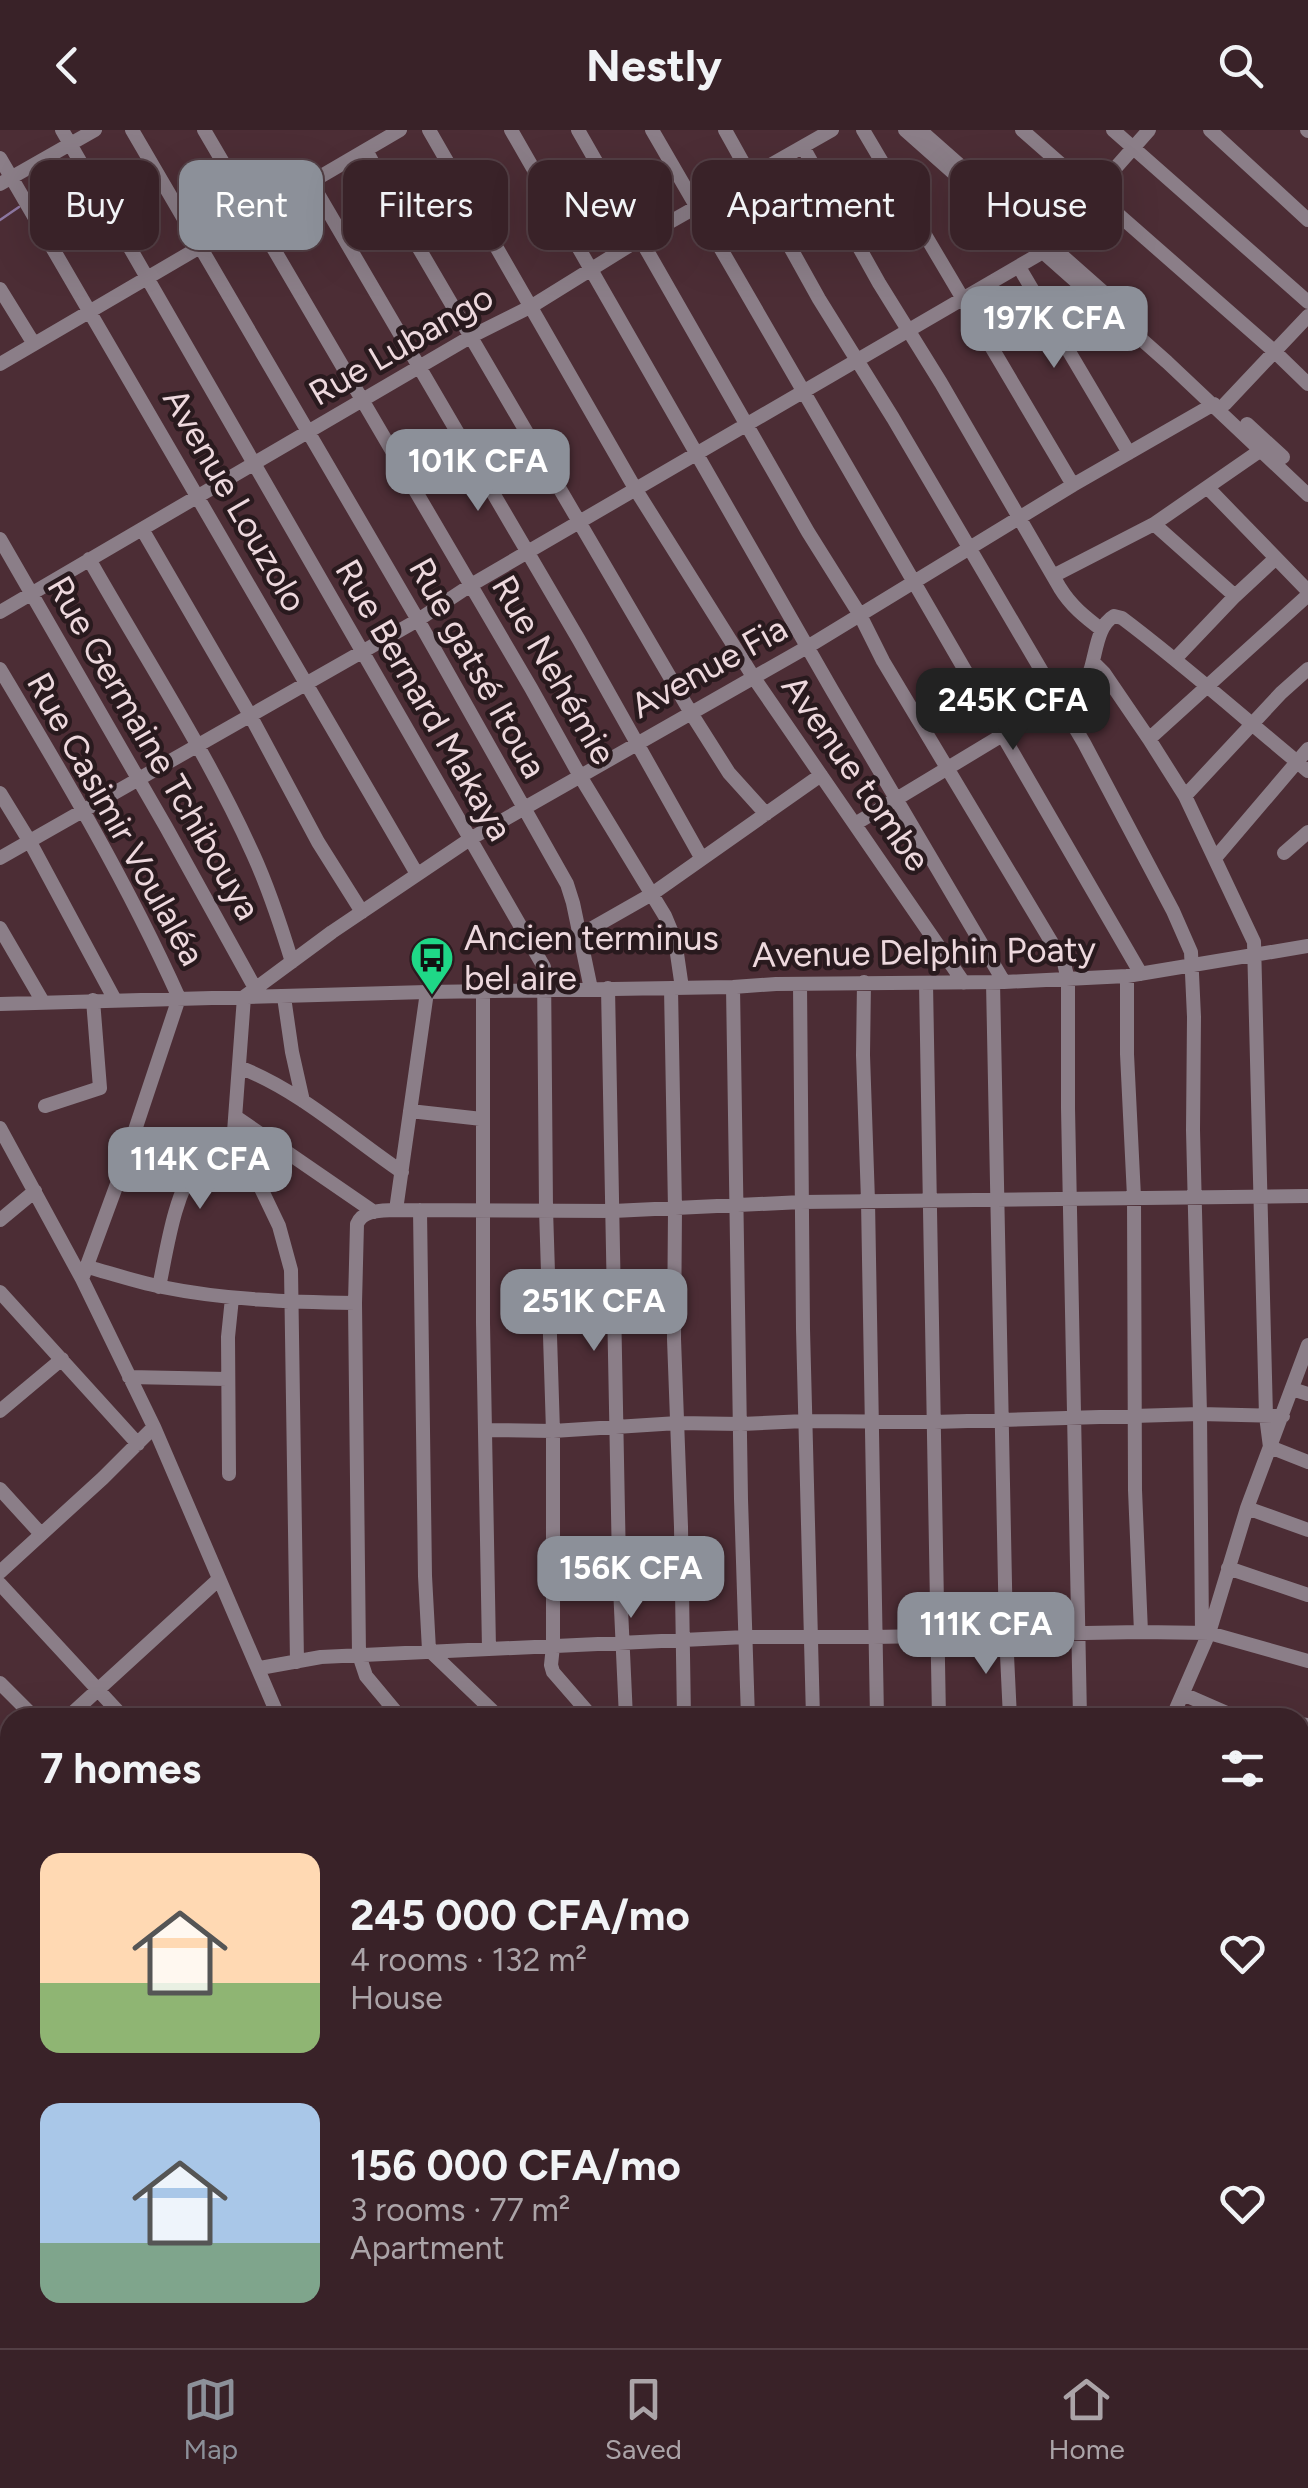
<!DOCTYPE html>
<html lang="en">
<head>
<meta charset="utf-8">
<style>
	body { margin:0; font-family:Figtree,sans-serif; background:#442f34; color:#f1f3f6; height:100vh; display:flex; flex-direction:column; font-size:38px; white-space:nowrap }
	* { box-sizing:border-box; margin:0 }
	p { font-size:32px; color:#aba4a8 }
	.icon { flex:none; width:55px; height:55px; fill:none; stroke:currentColor; stroke-width:2; stroke-linecap:round; stroke-linejoin:round }
	.map { position:relative; flex:1; overflow:hidden }
	.details { position:absolute; left:0px; top:1578px; width:1310px; height:642px; display:flex; flex-direction:column; background:#392228; border-radius:30px 30px 0 0; box-shadow:0 10px 40px #0002,0 0 0 2px #533f45 }
	.details>* { flex:none }
	.hud { position:absolute; left:30px; top:30px; width:1250px; height:90px; display:flex; gap:20px }
	.price { position:absolute; translate:-50% -85px; padding:0 22px; border-radius:20px; background:#8c9099; color:#fff; font-size:32px; line-height:65px; filter:drop-shadow(0 2px 5px #0008) }
	.price::after { content:''; position:absolute; left:50%; top:60px; width:30px; height:22px; margin-left:-15px; background:inherit; clip-path:polygon(0 0,100% 0,50% 100%) }
	.price.active { background:#222; color:#fff }
	ul { padding:0; list-style:none }
	li { display:flex; align-items:center; gap:30px; height:250px; padding:0 40px }
	li span { display:grid; place-items:center; flex:none; width:280px; height:200px; border-radius:20px; color:#555 }
	li>.icon { margin-inline-start:auto }
	span .icon { width:120px; height:120px; fill:#fffc; stroke-width:1 }
	li b { font-size:42px }
	h2 { display:flex; justify-content:space-between; align-items:center; height:120px; padding:0 40px; font-size:42px }
	.chip { padding:0 35px; border-radius:20px; background:#392228; box-shadow:0 10px 40px #0002,0 0 0 2px #533f45; font-size:35px; line-height:90px }
	.chip.active { background:#8c9099; color:#fff }
	header { display:flex; justify-content:space-between; align-items:center; height:130px; padding:0 40px; background:#392228; font-size:45px; font-weight:700 }
	.dock { display:flex; justify-content:space-around; align-items:center; height:140px; border-top:2px solid #533f45; background:#392228; font-size:28px; color:#aba4a8 }
	.dock a { display:grid; justify-items:center; gap:5px }
	.dock .active { color:#8c9099 }
	.map>svg:first-child { display:block }
</style>
</head>
<body>
<header><svg class="icon" aria-label="back" viewBox="0 0 24 24"><path d="M15 5l-7 7 7 7"/></svg>Nestly<svg class="icon" aria-label="search" viewBox="0 0 24 24"><circle cx="10" cy="10" r="6"/><path d="M15 15l6 6"/></svg></header>
<div class="map">
<svg width="1308" height="2218" viewBox="0 0 1308 2218">
	<rect width="100%" height="100%" fill="#4c2d35"/>
	<g fill="none" stroke-linecap="round" stroke-linejoin="round">
		<path stroke="#8e78a2" stroke-width="2.5" d="M30,70L49,57
			M0,90L19,77"/>
		<path stroke="#8b7e88" stroke-width="14" d="M62,0L544,837L546,1079L553,1301V1516L551,1535L553,1542L593,1588
			M132,0L418,490L567,754L573,773L591,859
			M204,0L531,558L580,646L665,786L675,810L682,858
			M429,0L636,360L754,548L964,853
			M511,0L832,560L1004,852
			M578,0L808,402L860,485L883,531L1064,833L1068,850V978L1080,1588
			M652,0L1141,844
			M725,0L819,169L893,288L1084,613L1173,781L1191,822L1194,887L1193,1000L1200,1284L1202,1502
			M863,0L1073,355
			M905,0L1167,232L1308,365
			M920,0L1136,191
			M1022,0L1275,222L1308,254
			M1113,0L1308,172
			M1210,0L1308,90
			M1307,0L1308,1
			M803,17L879,153L941,253L1060,458C1071,476 1085,487 1102,500
			M366,20L417,115L691,583L729,643L766,684
			M0,28L417,744
			M311,52L579,510L702,729
			M0,54L95,0
			M1049,113L1149,0
			M1019,137L1129,323
			M0,159L34,214
			M0,234L400,0
			M1225,274L1308,186
			M1247,294L1283,327
			M1208,358L1308,461
			M1154,394L1235,466
			M142,399L250,585L318,712L362,782
			M0,409L166,697L255,858
			M89,429C144,526 207,622 253,724C269,759 281,796 292,832
			M1053,446L1154,394L1261,320
			M0,482L472,206L532,176L640,109L832,0
			M1175,529L1235,466L1276,428
			M1093,532L1104,543L1149,609L1185,666L1254,812L1266,1286L1270,1317L1308,1332
			M0,539C64,646 128,754 179,868L117,1054L82,1149
			M1149,609L1308,465
			M0,663L30,712L115,870
			M1185,666L1281,563L1308,539
			M855,694L1082,557C1098,537 1092,499 1114,486L1122,488C1186,536 1246,590 1308,641
			M1284,723L1308,702
			M1216,727L1308,619
			M0,728L418,490L471,455L1043,122
			M0,798L43,872
			M580,805L652,764L821,645
			M1127,846V924L1134,1067L1135,1360L1141,1502
			M864,852L863,925L868,1071L877,1588
			M993,852L1006,1504L1010,1588
			M926,853L939,1588
			M800,854L803,1199L813,1588
			M733,857L741,1369L748,1588
			M608,858L619,1435L626,1588
			M671,858L675,1079L674,1209L681,1397L684,1588
			M483,862V1193L489,1519
			M284,867L292,922L303,971
			M0,874L427,862L733,857L776,854L1004,852L1127,846L1308,816
			M239,937C299,960 349,1006 402,1042
			M45,976L100,958L93,870
			M410,981L482,989
			M236,987L374,1082
			M0,998L82,1149L154,1297L279,1588
			M396,1080L427,862
			M420,1080L425,1446L429,1520L500,1588
			M0,1090L35,1061
			M88,1137C113,1144 137,1152 162,1157C226,1170 290,1172 355,1173
			M159,1157C167,1119 174,1065 197,1034C207,1021 221,1012 234,1002
			M0,1162L138,1314
			M129,1247L227,1249
			M1292,1259L1308,1264
			M0,1281L62,1229
			M487,1300L553,1301L678,1293L741,1294L805,1291L934,1292L1200,1284L1283,1286
			M229,1344L228,1207L232,1168
			M0,1359L41,1404
			M1247,1378L1308,1400
			M1228,1438L1308,1465
			M0,1442L103,1348L154,1297
			M0,1454L124,1588
			M297,1532L291,1140L279,1096L234,1002L244,867L332,802L470,709L809,516L1073,355L1214,274
			M260,1538L321,1527L746,1507H874L1141,1502L1209,1503L1308,1531
			M0,1553L35,1588
			M1183,1564L1238,1588
			M67,1588L219,1449
			M401,1588L366,1546L359,1525L355,1173L357,1094C363,1079 382,1081 396,1080L613,1081L802,1072L1308,1066
			M1172,1588L1209,1503L1247,1378L1308,1215
			M1300,1594L1308,1595
			M1300,1614L1308,1617
			M0,1655L10,1666
			M1300,1725L1308,1727
			M0,1754L10,1764
			M1300,1793L1308,1795
			M0,1849L10,1860
			M1300,1863L1308,1865
			M1300,1928L1308,1930
			M0,1950L10,1961
			M1300,1953L1308,1961
			M0,2012L10,2000
			M1300,2046L1308,2054
			M0,2050L10,2061
			M0,2108L10,2099
			M1300,2135L1308,2142
			M156,2210L164,2218
			M256,2210L263,2218
			M436,2210L444,2218
			M526,2210L535,2218
			M561,2210L565,2218
			M639,2210V2218
			M701,2210V2218
			M766,2210V2218
			M873,2210L882,2218
			M960,2210L969,2218
			M1022,2210L1031,2218
			M1159,2210L1169,2218
			M1264,2210L1273,2218
			M63,2218L75,2210
			M233,2218L242,2210
			M404,2218L413,2210
			M833,2218L837,2210
			M1233,2218L1240,2210"/>
	</g>
	<defs>
		<symbol id="bus-pin" viewBox="-11 -11 22 30"><path d="M0 17L-7.5 6A9.5 9.5 0 1 1 7.5 6Z" fill="#1fd887" stroke="#291a1e"/><path d="M-5-6H5V4H4V6H2V4H-2V6H-4V4H-5ZM-3.5-4V0h7V-4ZM-3.5 1.2v1.5H-2V1.2ZM2 1.2v1.5H3.5V1.2Z" fill="#111"/></symbol>
	</defs>
	<g fill-rule="evenodd">
		<use href="#bus-pin" x="407" y="803" width="50" height="68"/>
	</g>
	<g text-anchor="middle" stroke-width="9" stroke-linejoin="round" paint-order="stroke">
		<g font-size="35" fill="#edd8dd" stroke="#291a1e">
			<text transform="translate(401 215) rotate(-30)" y="12">Rue Lubango</text>
			<text transform="translate(235 370) rotate(60)" y="12">Avenue Louzolo</text>
			<text transform="translate(709 537) rotate(-29)" y="12">Avenue Fia</text>
			<text transform="translate(478 538) rotate(61)" y="12">Rue gatsé Itoua</text>
			<text transform="translate(554 540) rotate(60)" y="12">Rue Nehémie</text>
			<text transform="translate(424 570) rotate(60)" y="12">Rue Bernard Makaya</text>
			<text transform="translate(154 618) rotate(60)" y="12">Rue Germaine Tchibouya</text>
			<text transform="translate(856 643) rotate(55)" y="12">Avenue tombe</text>
			<text transform="translate(116 689) rotate(61)" y="12">Rue Casimir Voulaléa</text>
			<text transform="translate(924 822) rotate(-1)" y="12">Avenue Delphin Poaty</text>
		</g>
		<g font-size="35" fill="#edd8dd" stroke="#291a1e" text-anchor="start">
			<text x="464" y="820">Ancien terminus<tspan x="464" dy="40">bel aire</tspan></text>
		</g>
	</g>
</svg>
<b class="price" style="left:1054px;top:241px">197K CFA</b>
<b class="price" style="left:478px;top:384px">101K CFA</b>
<b class="price active" style="left:1013px;top:623px">245K CFA</b>
<b class="price" style="left:200px;top:1082px">114K CFA</b>
<b class="price" style="left:594px;top:1224px">251K CFA</b>
<b class="price" style="left:631px;top:1491px">156K CFA</b>
<b class="price" style="left:986px;top:1547px">111K CFA</b>
<div class="hud">
<a class="chip">Buy</a>
<a class="chip active">Rent</a>
<a class="chip">Filters</a>
<a class="chip">New</a>
<a class="chip">Apartment</a>
<a class="chip">House</a>
</div>
<section class="details">
<h2>7 homes<svg class="icon" aria-label="filters" viewBox="0 0 24 24"><path d="M4 7h16M4 17h16"/><circle cx="9" cy="7" r="2"/><circle cx="15" cy="17" r="2"/></svg></h2>
<ul>
<li><span style="background:linear-gradient(#ffd9b3 65%,#8fb573 0)"><svg class="icon" aria-label="home" viewBox="0 0 24 24"><path d="M3 11l9-7 9 7M6 9v11h12V9"/></svg></span><div><b>245 000 CFA/mo</b><p>4 rooms · 132 m²</p><p>House</p></div><svg class="icon" aria-label="heart" viewBox="0 0 24 24"><path d="M12 20l-8-8c-3-5 5-10 8-4 3-6 11-1 8 4z"/></svg></li>
<li><span style="background:linear-gradient(#a9c7e8 70%,#7fa58c 0)"><svg class="icon" aria-label="home" viewBox="0 0 24 24"><path d="M3 11l9-7 9 7M6 9v11h12V9"/></svg></span><div><b>156 000 CFA/mo</b><p>3 rooms · 77 m²</p><p>Apartment</p></div><svg class="icon" aria-label="heart" viewBox="0 0 24 24"><path d="M12 20l-8-8c-3-5 5-10 8-4 3-6 11-1 8 4z"/></svg></li>
</ul>
</section>
</div>
<nav class="dock">
<a class="active"><svg class="icon" aria-label="map" viewBox="0 0 24 24"><path d="M3 6l6-2 6 2 6-2v14l-6 2-6-2-6 2zM9 4v14M15 6v14"/></svg>Map</a>
<a><svg class="icon" aria-label="saved" viewBox="0 0 24 24"><path d="M7 4h10v16l-5-4-5 4z"/></svg>Saved</a>
<a><svg class="icon" aria-label="home" viewBox="0 0 24 24"><path d="M3 11l9-7 9 7M6 9v11h12V9"/></svg>Home</a>
</nav>
</body>
</html>
